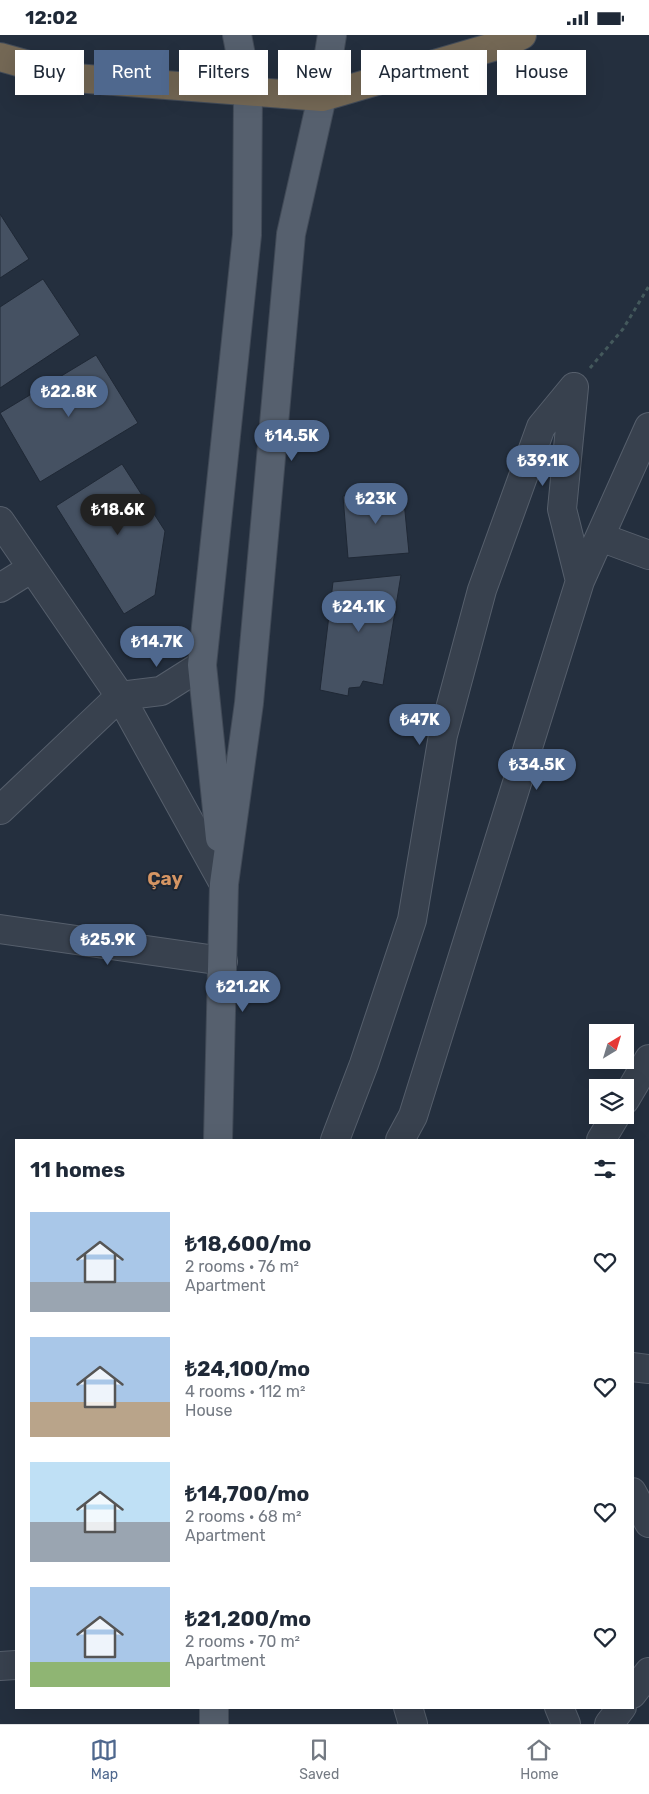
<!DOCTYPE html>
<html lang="en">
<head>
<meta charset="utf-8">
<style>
	body { margin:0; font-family:Rubik,sans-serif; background:#f6f6f7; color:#1f2937; height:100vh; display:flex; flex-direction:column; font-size:19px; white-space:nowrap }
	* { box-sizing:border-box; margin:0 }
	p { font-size:16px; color:#747a83 }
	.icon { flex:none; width:28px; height:28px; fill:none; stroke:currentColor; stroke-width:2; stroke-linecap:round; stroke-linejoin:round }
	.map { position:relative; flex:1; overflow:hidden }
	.details { position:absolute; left:15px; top:1104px; width:619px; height:570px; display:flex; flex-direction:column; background:#fff; border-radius:0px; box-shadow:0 5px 20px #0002 }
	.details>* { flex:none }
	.hud { position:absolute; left:15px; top:15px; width:620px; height:45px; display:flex; gap:10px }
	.needle { width:32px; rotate:38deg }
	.buttons { position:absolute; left:589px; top:989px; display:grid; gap:10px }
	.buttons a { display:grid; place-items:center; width:45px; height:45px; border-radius:0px; background:#fff; box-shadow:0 5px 20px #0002; font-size:25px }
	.price { position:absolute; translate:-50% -42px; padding:0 11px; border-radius:18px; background:#4f688e; color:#fff; font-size:16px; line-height:32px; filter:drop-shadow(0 1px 2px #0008) }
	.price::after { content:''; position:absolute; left:50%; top:30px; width:15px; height:11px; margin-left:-8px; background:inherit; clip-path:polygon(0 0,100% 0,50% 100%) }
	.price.selected { background:#222; color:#fff }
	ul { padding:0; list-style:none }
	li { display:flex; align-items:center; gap:15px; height:125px; padding:0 15px }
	li span { display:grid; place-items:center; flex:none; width:140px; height:100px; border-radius:0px; color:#555 }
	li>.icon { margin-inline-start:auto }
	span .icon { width:60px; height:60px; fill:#fffc; stroke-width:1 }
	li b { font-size:21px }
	h2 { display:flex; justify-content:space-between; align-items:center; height:60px; padding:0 15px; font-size:21px }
	.chip { padding:0 18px; border-radius:0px; background:#fff; box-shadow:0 5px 20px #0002; font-size:18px; line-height:45px }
	.chip.selected { background:#4f688e; color:#fff }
	.status { display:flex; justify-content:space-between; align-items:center; height:35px; padding:0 25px; background:#fff; direction:ltr }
	.status svg { height:14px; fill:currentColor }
	.menu { display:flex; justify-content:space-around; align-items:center; height:70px; border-top:1px solid #e0e1e3; background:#fff; font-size:14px; color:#747a83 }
	.menu a { display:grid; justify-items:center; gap:2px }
	.menu .selected { color:#4f688e }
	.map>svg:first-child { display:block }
</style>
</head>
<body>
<div class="status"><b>12:02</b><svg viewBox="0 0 49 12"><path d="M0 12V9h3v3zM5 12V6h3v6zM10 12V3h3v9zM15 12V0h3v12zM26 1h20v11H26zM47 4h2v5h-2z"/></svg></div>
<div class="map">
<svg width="649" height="1689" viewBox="0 0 649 1689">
	<rect width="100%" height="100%" fill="#242f3e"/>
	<path fill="#455162" stroke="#1f2835" d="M0,179L29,224L0,243Z
		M43,244L80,300L0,353V272Z
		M96,320L138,388L40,447L0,378Z
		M122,429L165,496L155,560L124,579L56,471Z
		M403,456L409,518L348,523L343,461Z
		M401,540L383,650L363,646L360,652L349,653L348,661L320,655L333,547Z"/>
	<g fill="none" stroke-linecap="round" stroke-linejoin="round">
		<defs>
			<path id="minor" d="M574,352L562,474L580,546
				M0,486L120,661L224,849
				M600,502L649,520
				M0,553L32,533
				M0,775L120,661L161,656L202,630
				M0,894L223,926
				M625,1065L649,1024
				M335,1105L364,1029L412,885L443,700L482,555L541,392L574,352
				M400,1105L413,1081L580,546L649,392
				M601,1105L616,1080
				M632,1332L649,1334
				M632,1457L649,1488
				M0,1631L16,1630
				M632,1659L649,1637
				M408,1672L413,1689
				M559,1672L566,1689
				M609,1689L622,1672"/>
			<path id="major" d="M220,803L202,630L247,200L248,56L237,0
				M218,1105L224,849L249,668L291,199L322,62L332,0
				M214,1672V1689"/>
			<path id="highway" d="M0,22L75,43L322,62L503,9L522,0"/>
		</defs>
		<use href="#minor" stroke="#565f6c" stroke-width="30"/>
		<use href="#major" stroke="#414a57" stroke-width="30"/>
		<use href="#highway" stroke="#434c59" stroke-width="30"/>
		<path stroke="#44595c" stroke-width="3" stroke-dasharray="4 4" stroke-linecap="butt" d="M590,333L623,294L649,251"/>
		<use href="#minor" stroke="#38414e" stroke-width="28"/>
		<use href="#major" stroke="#56606e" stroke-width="28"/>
		<use href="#highway" stroke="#746855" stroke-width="28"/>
	</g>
	<g text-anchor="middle" stroke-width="4" stroke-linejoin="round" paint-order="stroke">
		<g font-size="19" font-weight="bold" fill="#d59563" stroke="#1d2633">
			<text x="165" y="850">Çay</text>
		</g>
	</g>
</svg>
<div class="buttons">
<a><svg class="needle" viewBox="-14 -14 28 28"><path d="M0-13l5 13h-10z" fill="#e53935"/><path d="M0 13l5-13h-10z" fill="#747a83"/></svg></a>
<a><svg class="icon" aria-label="layers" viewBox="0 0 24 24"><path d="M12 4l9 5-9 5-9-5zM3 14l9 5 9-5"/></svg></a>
</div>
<b class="price" style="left:69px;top:383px">₺22.8K</b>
<b class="price" style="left:292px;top:427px">₺14.5K</b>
<b class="price" style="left:543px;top:452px">₺39.1K</b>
<b class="price" style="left:376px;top:490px">₺23K</b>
<b class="price selected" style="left:118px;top:501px">₺18.6K</b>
<b class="price" style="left:359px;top:598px">₺24.1K</b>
<b class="price" style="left:157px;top:633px">₺14.7K</b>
<b class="price" style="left:420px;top:711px">₺47K</b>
<b class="price" style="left:537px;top:756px">₺34.5K</b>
<b class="price" style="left:108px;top:931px">₺25.9K</b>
<b class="price" style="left:243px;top:978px">₺21.2K</b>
<div class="hud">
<a class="chip">Buy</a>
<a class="chip selected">Rent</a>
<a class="chip">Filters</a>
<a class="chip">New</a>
<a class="chip">Apartment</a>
<a class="chip">House</a>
</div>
<section class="details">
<h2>11 homes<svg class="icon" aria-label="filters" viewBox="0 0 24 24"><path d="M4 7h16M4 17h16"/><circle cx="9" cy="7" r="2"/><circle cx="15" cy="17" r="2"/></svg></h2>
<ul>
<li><span style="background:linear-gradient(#a9c7e8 70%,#9aa5b1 0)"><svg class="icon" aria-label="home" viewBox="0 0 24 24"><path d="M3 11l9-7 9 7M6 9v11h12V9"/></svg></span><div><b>₺18,600/mo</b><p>2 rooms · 76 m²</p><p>Apartment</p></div><svg class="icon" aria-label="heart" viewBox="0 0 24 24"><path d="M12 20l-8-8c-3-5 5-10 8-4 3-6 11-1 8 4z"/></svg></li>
<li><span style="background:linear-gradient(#a9c7e8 65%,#b9a48a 0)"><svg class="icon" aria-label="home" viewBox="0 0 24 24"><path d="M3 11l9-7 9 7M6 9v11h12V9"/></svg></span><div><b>₺24,100/mo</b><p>4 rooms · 112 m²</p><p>House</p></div><svg class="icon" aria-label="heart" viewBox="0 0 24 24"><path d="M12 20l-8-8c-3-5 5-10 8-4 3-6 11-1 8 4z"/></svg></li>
<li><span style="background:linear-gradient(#bfe0f5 60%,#9aa5b1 0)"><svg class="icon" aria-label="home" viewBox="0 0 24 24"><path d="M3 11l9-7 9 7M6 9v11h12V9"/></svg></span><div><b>₺14,700/mo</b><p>2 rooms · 68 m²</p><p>Apartment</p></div><svg class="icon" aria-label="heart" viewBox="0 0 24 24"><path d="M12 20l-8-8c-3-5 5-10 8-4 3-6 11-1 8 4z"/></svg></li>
<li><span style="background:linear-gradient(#a9c7e8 75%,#8fb573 0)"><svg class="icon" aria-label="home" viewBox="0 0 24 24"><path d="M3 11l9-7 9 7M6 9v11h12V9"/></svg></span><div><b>₺21,200/mo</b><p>2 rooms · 70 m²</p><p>Apartment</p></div><svg class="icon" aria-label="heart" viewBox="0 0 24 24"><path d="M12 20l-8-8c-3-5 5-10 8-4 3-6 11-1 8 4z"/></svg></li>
</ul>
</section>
</div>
<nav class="menu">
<a class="selected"><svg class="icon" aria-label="map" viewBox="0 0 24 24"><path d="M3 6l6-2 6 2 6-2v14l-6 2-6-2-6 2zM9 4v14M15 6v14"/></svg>Map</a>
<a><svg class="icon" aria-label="saved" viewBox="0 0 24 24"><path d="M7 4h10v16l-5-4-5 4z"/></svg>Saved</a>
<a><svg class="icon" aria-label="home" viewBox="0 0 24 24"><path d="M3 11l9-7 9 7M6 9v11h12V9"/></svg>Home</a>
</nav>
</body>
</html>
